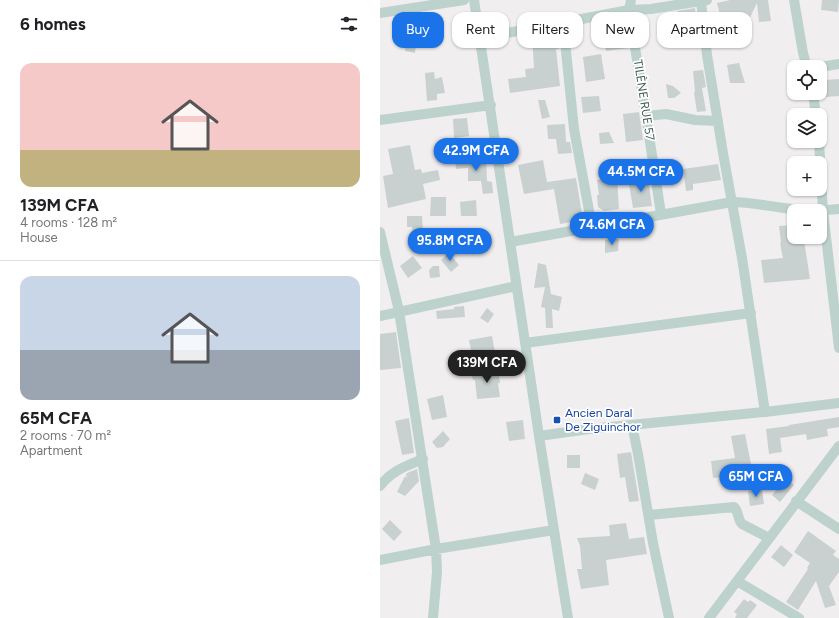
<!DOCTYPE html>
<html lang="en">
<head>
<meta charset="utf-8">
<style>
	body { margin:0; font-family:Figtree,sans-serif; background:#f6f6f6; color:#202124; height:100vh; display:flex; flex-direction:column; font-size:15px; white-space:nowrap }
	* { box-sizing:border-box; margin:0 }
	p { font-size:13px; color:#757577 }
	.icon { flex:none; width:22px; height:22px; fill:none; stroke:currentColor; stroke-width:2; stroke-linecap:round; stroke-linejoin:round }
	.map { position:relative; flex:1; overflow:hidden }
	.sheet { display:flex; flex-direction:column; background:#fff; width:380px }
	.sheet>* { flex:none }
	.banner { position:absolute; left:12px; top:12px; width:380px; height:36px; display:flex; gap:8px }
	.buttons { position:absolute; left:407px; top:60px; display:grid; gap:8px }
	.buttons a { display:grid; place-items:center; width:40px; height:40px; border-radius:8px; background:#fff; box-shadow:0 1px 3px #0004; font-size:20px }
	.price { position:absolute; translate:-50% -34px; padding:0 9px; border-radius:14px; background:#1a73e8; color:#fff; font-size:13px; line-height:26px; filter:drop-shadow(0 1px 2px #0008) }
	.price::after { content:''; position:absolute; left:50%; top:24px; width:12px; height:9px; margin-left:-6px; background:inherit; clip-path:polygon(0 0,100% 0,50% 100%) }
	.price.active { background:#222; color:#fff }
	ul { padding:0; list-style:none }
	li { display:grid; align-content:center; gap:8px; height:212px; padding:0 20px }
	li+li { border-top:1px solid #e0e0e0 }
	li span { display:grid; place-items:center; height:124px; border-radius:12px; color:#555 }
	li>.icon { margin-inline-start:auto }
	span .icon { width:72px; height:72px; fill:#fffc; stroke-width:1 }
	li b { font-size:17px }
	h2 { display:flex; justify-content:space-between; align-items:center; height:48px; padding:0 20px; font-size:17px }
	.tag { padding:0 14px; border-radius:12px; background:#fff; box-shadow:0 1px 3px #0004; font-size:14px; line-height:36px }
	.tag.active { background:#1a73e8; color:#fff }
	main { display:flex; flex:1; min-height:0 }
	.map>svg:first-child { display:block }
</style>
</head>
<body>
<main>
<section class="sheet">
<h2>6 homes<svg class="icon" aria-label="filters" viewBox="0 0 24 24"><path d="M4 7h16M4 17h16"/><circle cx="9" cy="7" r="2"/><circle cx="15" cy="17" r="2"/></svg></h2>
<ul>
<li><span style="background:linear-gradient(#f6c9c9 70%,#c2b280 0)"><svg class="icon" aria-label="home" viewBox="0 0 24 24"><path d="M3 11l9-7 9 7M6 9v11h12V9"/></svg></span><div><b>139M CFA</b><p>4 rooms · 128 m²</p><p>House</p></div></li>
<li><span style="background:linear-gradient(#c9d6e8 60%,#9aa5b1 0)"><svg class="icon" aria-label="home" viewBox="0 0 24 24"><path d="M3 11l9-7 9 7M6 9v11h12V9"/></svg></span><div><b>65M CFA</b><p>2 rooms · 70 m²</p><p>Apartment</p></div></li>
</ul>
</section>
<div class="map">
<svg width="459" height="618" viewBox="0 0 459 618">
	<rect width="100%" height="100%" fill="#f1eef0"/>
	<path fill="#c8d1d0" d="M350,0H388L391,21L379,22L377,3L363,32L361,43L350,41V40H340V31H344L337,3Z
		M442,0H459L458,12L441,10Z
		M315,8L318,30L299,32L297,11Z
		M29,18H45L44,37H37L35,53L25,51L27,39H28Z
		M244,18L249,48L226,51L222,22Z
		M177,30L179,49H176L180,86L130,93L128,79L146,77L145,69L154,68L152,35Z
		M221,54L225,79L206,82L203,57Z
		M359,63L365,83H350L347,65Z
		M323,70L326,87L322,88L326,111L317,112L314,93L315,92L313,71Z
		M54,72L55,79L62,77L65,93L57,94V100L47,101L45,73Z
		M459,79V96L446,97L445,80Z
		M286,84L293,86L301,93L294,98H288Z
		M219,96L221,111L203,113L201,97Z
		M158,100H165L170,117L162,119Z
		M259,112L263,140L246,142L243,114Z
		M87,118L89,136L74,138L73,119Z
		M185,124L186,142H190L192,153L178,154L176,139H168L167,125Z
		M229,132L234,143L220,144L219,133Z
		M30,145L35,170L41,169L42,173L58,170L60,180L43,184L46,199L8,208L3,176L13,174L8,149Z
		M106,157L107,181L112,182L113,193L103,194L101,181H88V168L76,169L75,159Z
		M163,160L167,182L196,178L203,220L180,224L174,189L144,194L138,165Z
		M338,164L341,180L313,184V190L306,191L303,169Z
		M237,177L239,209L224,211L218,207L217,195H219L217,180Z
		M268,178L272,206L253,208L249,184L252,183L251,180Z
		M51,197H66V216H50Z
		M96,200L97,216H81L80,202Z
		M27,216H42L43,232L49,231L52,247L36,249L32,227H27Z
		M414,225V237H419V240H424L430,279L384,283L381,260L403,258L400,243H401L399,226Z
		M239,239L238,251L225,253V240Z
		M69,253L79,265L71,272L61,260Z
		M33,256L42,268L28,278L20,266Z
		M158,263L166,265L171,294L182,297L179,311L172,309L173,328H166L165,308L161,307L165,287L154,288Z
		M53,266H59L60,277L50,278L49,270Z
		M84,306L85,317L57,319L56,311L74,309V307Z
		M107,308L114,314L108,323L100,318Z
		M16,332L21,368L0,370V334Z
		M112,336L116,358L93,360L89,340Z
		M94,371H118L120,383H118L120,397L97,399L95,380H93L91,372Z
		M63,395L67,417L52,420L47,399Z
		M459,417V427L447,429L448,436L427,440L426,434L400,438L402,452L389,454L386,429L409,426V425Z
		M29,418L34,453L22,455L15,421Z
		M143,420L145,439L129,441L126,422Z
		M63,431L70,439L63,447L57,448L52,442Z
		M365,434L371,464L352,467L354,476L333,478L331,461L355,458L351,436Z
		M251,452L259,501L249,502L245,477L240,478L237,454Z
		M187,455H200V468H187Z
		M37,469L39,481L25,496L17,492L25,476L27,478L26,474L27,473Z
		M205,473L219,479L215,490L201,484Z
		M406,478L414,485L400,502L392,495Z
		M382,489L384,504L370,506L368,491Z
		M10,520L22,532L14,541L2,529Z
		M246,523L249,539L264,537L267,554L226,560L229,585L201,589L197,569H202L200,546L197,538L230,536L229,525Z
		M428,531L456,551L453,555L459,559V572L449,586L456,605L445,608L436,581L418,610L406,602L428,569L427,568L430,563L414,552Z
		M401,545L413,555L404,567L391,557Z
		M364,599L368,602L370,600L377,605L367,618H355L357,614L354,612Z"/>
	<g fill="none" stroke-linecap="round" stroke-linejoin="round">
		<path stroke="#bdd2cd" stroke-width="10" d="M94,0L159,436L188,618
			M251,0L249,10L266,116L281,214
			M414,0L423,53L427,67
			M321,1L327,55L343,153L362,258L385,412
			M0,13L84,0
			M183,22L194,129L212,227
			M101,38L249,10L271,9L327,0
			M440,67L459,64
			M433,93L436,115
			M266,116L286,114L315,120L338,121
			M0,120L111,105
			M439,141L443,211L459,348
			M0,232L19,311L56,549L57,572L53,618
			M130,242L352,202C370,202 386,206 404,208C423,211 440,211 459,209
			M0,316L136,286
			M145,343L371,313
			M252,425L258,454L273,543L289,618
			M159,436L209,429L385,412L459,403
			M0,486C11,471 26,466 43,459
			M416,501L459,529
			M269,515L354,507C359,511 357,519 362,524L389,538
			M0,560L56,549L174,530
			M357,581L419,618
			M329,618L459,446"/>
	</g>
	<rect fill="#1a4fb4" stroke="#fff" stroke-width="1.5" x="173" y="416" width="8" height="8" rx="2"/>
	<g text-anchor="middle" stroke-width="3.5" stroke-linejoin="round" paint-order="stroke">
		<g font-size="12" fill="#445e58" stroke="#fff">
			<text transform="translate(264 100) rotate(81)" y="4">TILÈNE RUE 57</text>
		</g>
		<g font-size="12" fill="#164399" stroke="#fff" text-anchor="start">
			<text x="185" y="417">Ancien Daral<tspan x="185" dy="14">De Ziguinchor</tspan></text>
		</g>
	</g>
</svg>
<div class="buttons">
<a><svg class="icon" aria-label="locate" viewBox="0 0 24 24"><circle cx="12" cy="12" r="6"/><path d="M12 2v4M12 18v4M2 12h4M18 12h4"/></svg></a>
<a><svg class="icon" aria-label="layers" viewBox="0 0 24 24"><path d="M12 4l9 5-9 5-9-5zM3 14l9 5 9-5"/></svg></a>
<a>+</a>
<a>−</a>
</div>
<b class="price" style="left:96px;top:172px">42.9M CFA</b>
<b class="price" style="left:261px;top:193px">44.5M CFA</b>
<b class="price" style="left:232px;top:246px">74.6M CFA</b>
<b class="price" style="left:70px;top:262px">95.8M CFA</b>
<b class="price active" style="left:107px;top:384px">139M CFA</b>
<b class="price" style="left:376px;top:498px">65M CFA</b>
<div class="banner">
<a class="tag active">Buy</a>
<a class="tag">Rent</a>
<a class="tag">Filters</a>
<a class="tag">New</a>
<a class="tag">Apartment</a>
</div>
</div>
</main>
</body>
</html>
